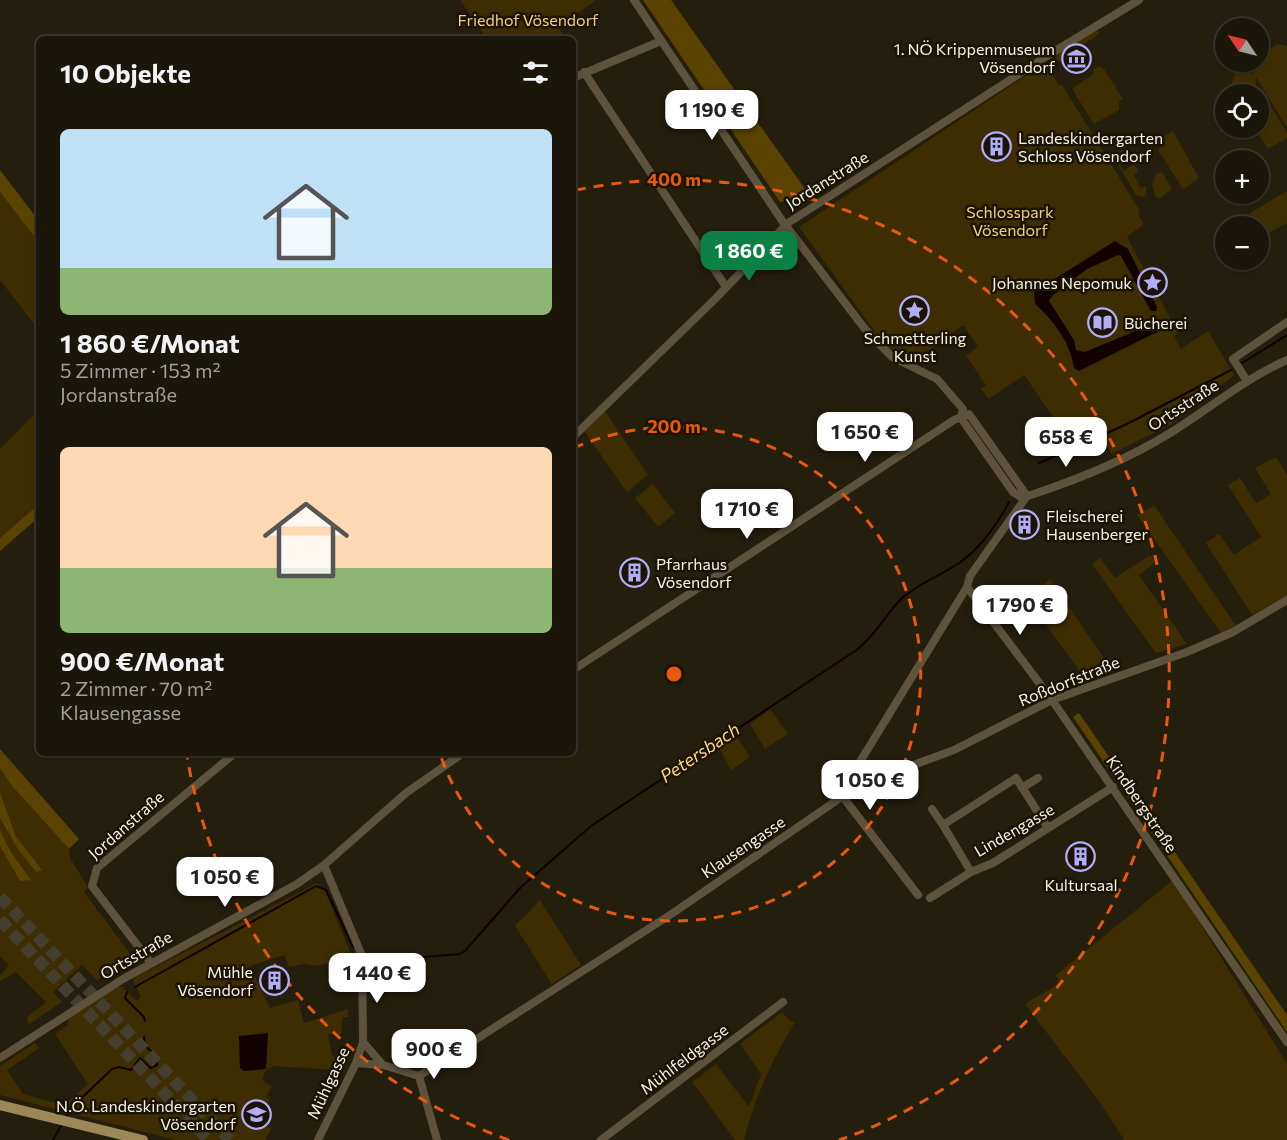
<!DOCTYPE html>
<html lang="de">
<head>
<meta charset="utf-8">
<style>
	body { margin:0; font-family:Commissioner,sans-serif; background:#241f13; color:#f1f3f6; height:100vh; display:flex; flex-direction:column; font-size:22px; white-space:nowrap }
	* { box-sizing:border-box; margin:0 }
	p { font-size:20px; color:#a09f9c }
	.icon { flex:none; width:33px; height:33px; fill:none; stroke:currentColor; stroke-width:2; stroke-linecap:round; stroke-linejoin:round }
	.map { position:relative; flex:1; overflow:hidden }
	.details { position:absolute; left:36px; top:36px; width:540px; height:720px; display:flex; flex-direction:column; background:#1b160a; border-radius:9px; box-shadow:0 2px 4px #0004,0 0 0 2px #39352b }
	.details>* { flex:none }
	.needle { width:39px; rotate:305deg }
	.buttons { position:absolute; left:1215px; top:18px; display:grid; gap:12px }
	.buttons a { display:grid; place-items:center; width:54px; height:54px; border-radius:50%; background:#1b160a; box-shadow:0 2px 4px #0004,0 0 0 2px #39352b; font-size:30px }
	.price { position:absolute; translate:-50% -51px; padding:0 14px; border-radius:12px; background:#fff; color:#222; font-size:20px; line-height:39px; filter:drop-shadow(0 2px 3px #0008) }
	.price::after { content:''; position:absolute; left:50%; top:36px; width:18px; height:14px; margin-left:-9px; background:inherit; clip-path:polygon(0 0,100% 0,50% 100%) }
	.price.active { background:#0b8043; color:#fff }
	ul { padding:0; list-style:none }
	li { display:grid; align-content:center; gap:12px; height:318px; padding:0 24px }
	li span { display:grid; place-items:center; height:186px; border-radius:9px; color:#555 }
	li>.icon { margin-inline-start:auto }
	span .icon { width:108px; height:108px; fill:#fffc; stroke-width:1 }
	li b { font-size:26px }
	h2 { display:flex; justify-content:space-between; align-items:center; height:72px; padding:0 24px; font-size:26px }
	.map>svg:first-child { display:block }
</style>
</head>
<body>
<div class="map">
<svg width="1287" height="1140" viewBox="0 0 1287 1140">
	<rect width="100%" height="100%" fill="#241e0d"/>
	<path fill="#3d2d00" d="M460,0H596L558,28L567,39H487Z
		M1093,30L1100,33L1057,63L1056,53Z
		M1278,44L1287,46V128L1256,77V86L1249,94H1239L1231,85L1236,71L1246,69L1254,74L1248,62H1258L1259,56Z
		M1045,63L1059,85H1062L1140,211L1138,214L1144,224L1127,237L1178,333L1174,336L1181,349L1208,331L1234,375L1172,424L1111,454L1103,435L1075,448L1024,375L989,399L981,389L986,385L966,356L978,346L963,325L913,362L887,348L799,227Z
		M1099,66L1104,69L1123,99L1119,102V110L1094,124L1072,89L1094,73L1093,70Z
		M1264,94L1287,133V138L1268,149L1255,128H1258L1259,97Z
		M1173,131L1199,178L1183,189L1158,150L1161,147L1157,141Z
		M1124,149L1116,157L1124,171L1134,164L1138,171L1134,176L1141,188L1146,186V195L1142,197L1136,195L1114,158V154Z
		M1162,172L1172,189L1160,198L1156,197L1152,184L1157,173Z
		M1287,191V223L1264,236L1250,213Z
		M0,192L39,243V330L0,280Z
		M39,409V504L0,538V449Z
		M605,411L648,475L627,492L584,431Z
		M1276,457L1287,475V596L1252,615L1206,543L1219,534L1234,555L1261,537L1228,485L1240,478L1256,503L1271,494L1255,468Z
		M653,484L675,513L658,527L635,498Z
		M1154,505L1236,626L1221,633L1137,515Z
		M1150,555L1156,562L1139,575L1187,644L1156,653L1092,564L1100,558L1115,578Z
		M1050,579L1112,670L1097,676L1095,672L1091,674L1088,671L1082,674L1026,597Z
		M770,709L788,734L765,749L750,724Z
		M735,734L750,757L731,770L718,746Z
		M0,768L12,786L69,849L70,858L88,887L84,892L134,959L97,980L82,965L53,992L62,1002L28,1025L27,1017L46,1002L16,972L0,981V976L9,965L0,956Z
		M1173,880L1287,1064V1140H1124L1101,1104L1025,1004L1060,983L1056,975Z
		M317,883L325,891L351,954L318,966L305,964L289,967L284,955L250,966L270,1008L298,1000L304,1023L348,1009V1017H343L341,1034H328L332,1056L344,1059L346,1055L350,1056L346,1064L338,1070L274,1066L266,1070L262,1080L272,1086L266,1097L270,1099L258,1123L272,1128L265,1140H176L0,1095V1066L35,1043L39,1048L7,1070L23,1094L64,1105L88,1084L55,1034L68,1025V1017L117,987H122L137,1001L141,997L132,979Z
		M540,900L581,965L552,984L515,926Z
		M782,1012L790,1021L795,1022C771,1062 756,1095 744,1140H735L692,1082L716,1064L749,1107L761,1074L740,1044Z"/>
	<path fill="#5a4300" d="M643,0H671L810,196L780,202Z
		M0,170L39,221V243L0,192Z
		M39,504V517L0,551V538Z
		M1079,713L1287,1015V1032L1073,717Z
		M0,749L79,839L69,849L12,786L0,768Z
		M0,793L16,837L42,870L36,872L18,849L0,818Z
		M0,830L10,851L31,880L20,881L0,846Z"/>
	<path fill="#110100" d="M1115,241L1128,249L1157,307L1156,311H1151L1121,256L1118,255L1087,269L1052,296L1049,301L1074,340L1076,350L1085,352L1162,320L1165,321L1167,327L1079,371L1074,368C1070,342 1054,321 1035,304L1034,292Z
		M268,1033L266,1069L244,1071L240,1068L239,1036Z"/>
	<g fill="none" stroke-linecap="round" stroke-linejoin="round">
		<path stroke="#110100" stroke-width="2" d="M1242,363L1287,335
			M1039,463L1127,424L1231,370
			M372,961L460,954L465,951L520,888L591,826L858,649C878,632 884,617 900,600C917,584 940,576 959,563C979,550 999,522 1009,502
			M135,987L316,886L326,890L353,947
			M127,992L125,998L144,1017L145,1021
			M66,1116L68,1111L112,1069L119,1067L131,1070L140,1058L150,1068L157,1065L155,1054L145,1046L144,1037
			M53,1140L62,1124"/>
		<path stroke="#443e2e" stroke-width="12" stroke-dasharray="12 6" stroke-linecap="butt" d="M0,897L230,1140
			M0,920L209,1140"/>
		<path stroke="#5d533c" stroke-width="8" d="M634,0L783,222L865,329L892,357L937,379L963,409L961,418
			M584,72L726,287
			M573,78L661,41
			M1247,381L1233,359L1287,322
			M961,418L1013,492L1021,497L1031,495C1079,479 1127,460 1170,433C1209,409 1244,379 1287,360
			M573,437L715,299L788,223L1047,56L1139,0
			M967,587L1052,700L1287,1042
			M573,670L954,420L969,414L1027,496
			M859,785L954,750L1052,700L1187,652L1233,632L1287,600
			M1022,788L1038,778
			M843,797L918,895
			M932,809L943,825
			M971,872L943,825L1016,778L1048,828
			M930,898L971,872L993,863L1113,787
			M151,963L92,886L97,868L235,753
			M363,1042L383,1065
			M0,1058L123,979L297,884L324,865L406,793L463,753
			M356,1063L383,1065L419,1076L437,1140
			M419,1076L673,913L859,785L858,765L967,587L970,576L1027,496
			M318,1140L356,1063L363,1042L362,956L324,865
			M601,1140L783,1002"/>
		<path stroke="#9c8857" stroke-width="10" d="M0,1105L143,1140"/>
	</g>
	<g fill="none" stroke="#e8590c" stroke-width="3" stroke-dasharray="10 8">
		<path d="M574 448A247 247 0 1 1 440 754"/>
		<path d="M509 1140A494 494 0 0 1 187 756M576 190A494 494 0 0 1 839 1140"/>
	</g>
	<defs>
		<symbol id="museum-ring" viewBox="-11 -11 22 22"><circle r="9.5" fill="#1b1405" stroke="#b1adfa" stroke-width="1.5"/><path d="M0-6L6-3V-2H-6V-3ZM-5-1h2V3h-2ZM-1-1h2V3h-2ZM3-1h2V3H3ZM-6 4H6V6H-6Z" fill="#b1adfa"/></symbol>
		<symbol id="building-ring" viewBox="-11 -11 22 22"><circle r="9.5" fill="#1b1405" stroke="#b1adfa" stroke-width="1.5"/><path d="M-4-6H4V6H1V3H-1V6H-4ZM-2.5-4.3h1.7v1.8h-1.7ZM.8-4.3h1.7v1.8H.8ZM-2.5-1h1.7V.8h-1.7ZM.8-1h1.7V.8H.8Z" fill="#b1adfa"/></symbol>
		<symbol id="sight-ring" viewBox="-11 -11 22 22"><circle r="9.5" fill="#1b1405" stroke="#b1adfa" stroke-width="1.5"/><path d="M0-6L1.8-2.2L6-1.7L2.9 1.2L3.7 5.4L0 3.3L-3.7 5.4L-2.9 1.2L-6-1.7L-1.8-2.2Z" fill="#b1adfa"/></symbol>
		<symbol id="library-ring" viewBox="-11 -11 22 22"><circle r="9.5" fill="#1b1405" stroke="#b1adfa" stroke-width="1.5"/><path d="M-6-4Q-3-5.5-.7-3.5V5Q-3 3-6 4ZM6-4Q3-5.5 .7-3.5V5Q3 3 6 4Z" fill="#b1adfa"/></symbol>
		<symbol id="school-ring" viewBox="-11 -11 22 22"><circle r="9.5" fill="#1b1405" stroke="#b1adfa" stroke-width="1.5"/><path d="M0-5L7-2L0 1L-7-2ZM-4 1L0 2.5L4 1V4Q0 6-4 4Z" fill="#b1adfa"/></symbol>
	</defs>
	<g fill-rule="evenodd">
		<use href="#museum-ring" x="1060" y="42" width="33" height="33"/>
		<use href="#building-ring" x="980" y="130" width="33" height="33"/>
		<use href="#sight-ring" x="1136" y="266" width="33" height="33"/>
		<use href="#sight-ring" x="898" y="294" width="33" height="33"/>
		<use href="#library-ring" x="1086" y="306" width="33" height="33"/>
		<use href="#building-ring" x="1008" y="508" width="33" height="33"/>
		<use href="#building-ring" x="618" y="556" width="33" height="33"/>
		<use href="#building-ring" x="1064" y="840" width="33" height="33"/>
		<use href="#building-ring" x="258" y="964" width="33" height="33"/>
		<use href="#school-ring" x="240" y="1098" width="33" height="33"/>
	</g>
	<g text-anchor="middle" stroke-width="5" stroke-linejoin="round" paint-order="stroke">
		<g font-size="16" fill="#f4d07a" stroke="#1b1405">
			<text x="528" y="26">Friedhof Vösendorf</text>
			<text x="1010" y="218">Schlosspark<tspan x="1010" dy="18">Vösendorf</tspan></text>
		</g>
		<g font-size="16" fill="#f7f2e8" stroke="#1b1405" text-anchor="end">
			<text x="1055" y="55">1. NÖ Krippenmuseum<tspan x="1055" dy="18">Vösendorf</tspan></text>
			<text x="1018" y="144" text-anchor="start">Landeskindergarten<tspan x="1018" dy="18">Schloss Vösendorf</tspan></text>
			<text x="1132" y="289">Johannes Nepomuk</text>
			<text x="1124" y="329" text-anchor="start">Bücherei</text>
			<text x="915" y="344" text-anchor="middle">Schmetterling<tspan x="915" dy="18">Kunst</tspan></text>
			<text x="1046" y="522" text-anchor="start">Fleischerei<tspan x="1046" dy="18">Hausenberger</tspan></text>
			<text x="656" y="570" text-anchor="start">Pfarrhaus<tspan x="656" dy="18">Vösendorf</tspan></text>
			<text x="1081" y="891" text-anchor="middle">Kultursaal</text>
			<text x="253" y="978">Mühle<tspan x="253" dy="18">Vösendorf</tspan></text>
			<text x="236" y="1112">N.Ö. Landeskindergarten<tspan x="236" dy="18">Vösendorf</tspan></text>
		</g>
		<g font-size="16" fill="#f7f2e8" stroke="#1b1405">
			<text transform="translate(827 180) rotate(-32)" y="6">Jordanstraße</text>
			<text transform="translate(1183 405) rotate(-33)" y="6">Ortsstraße</text>
			<text transform="translate(1069 681) rotate(-22)" y="6">Roßdorfstraße</text>
			<text transform="translate(1142 804) rotate(56)" y="6">Kindbergstraße</text>
			<text transform="translate(126 825) rotate(-41)" y="6">Jordanstraße</text>
			<text transform="translate(1014 830) rotate(-30)" y="6">Lindengasse</text>
			<text transform="translate(743 847) rotate(-34)" y="6">Klausengasse</text>
			<text transform="translate(136 955) rotate(-30)" y="6">Ortsstraße</text>
			<text transform="translate(684 1059) rotate(-37)" y="6">Mühlfeldgasse</text>
			<text transform="translate(328 1083) rotate(-65)" y="6">Mühlgasse</text>
		</g>
		<g font-size="18" font-style="italic" fill="#fbd781" stroke="#1b1405">
			<text transform="translate(700 753) rotate(-34)" y="6">Petersbach</text>
		</g>
	</g>
	<circle cx="674" cy="674" r="9" fill="#e8590c" stroke="#1b1405" stroke-width="3"/>
	<g font-size="18" text-anchor="middle" font-weight="bold" fill="#e8590c" stroke="#1b1405" stroke-width="5" stroke-linejoin="round" paint-order="stroke">
		<text x="674" y="186">400 m</text>
		<text x="674" y="433">200 m</text>
	</g>
</svg>
<div class="buttons">
<a><svg class="needle" viewBox="-14 -14 28 28"><path d="M0-13l5 13h-10z" fill="#e53935"/><path d="M0 13l5-13h-10z" fill="#a09f9c"/></svg></a>
<a><svg class="icon" aria-label="locate" viewBox="0 0 24 24"><circle cx="12" cy="12" r="6"/><path d="M12 2v4M12 18v4M2 12h4M18 12h4"/></svg></a>
<a>+</a>
<a>−</a>
</div>
<b class="price" style="left:712px;top:141px">1 190 €</b>
<b class="price active" style="left:749px;top:282px">1 860 €</b>
<b class="price" style="left:865px;top:463px">1 650 €</b>
<b class="price" style="left:1066px;top:468px">658 €</b>
<b class="price" style="left:747px;top:540px">1 710 €</b>
<b class="price" style="left:1020px;top:636px">1 790 €</b>
<b class="price" style="left:870px;top:811px">1 050 €</b>
<b class="price" style="left:225px;top:908px">1 050 €</b>
<b class="price" style="left:377px;top:1004px">1 440 €</b>
<b class="price" style="left:434px;top:1080px">900 €</b>
<section class="details">
<h2>10 Objekte<svg class="icon" aria-label="filters" viewBox="0 0 24 24"><path d="M4 7h16M4 17h16"/><circle cx="9" cy="7" r="2"/><circle cx="15" cy="17" r="2"/></svg></h2>
<ul>
<li><span style="background:linear-gradient(#bfe0f5 75%,#8fb573 0)"><svg class="icon" aria-label="home" viewBox="0 0 24 24"><path d="M3 11l9-7 9 7M6 9v11h12V9"/></svg></span><div><b>1 860 €/Monat</b><p>5 Zimmer · 153 m²</p><p>Jordanstraße</p></div></li>
<li><span style="background:linear-gradient(#ffd9b3 65%,#8fb573 0)"><svg class="icon" aria-label="home" viewBox="0 0 24 24"><path d="M3 11l9-7 9 7M6 9v11h12V9"/></svg></span><div><b>900 €/Monat</b><p>2 Zimmer · 70 m²</p><p>Klausengasse</p></div></li>
</ul>
</section>
</div>
</body>
</html>
